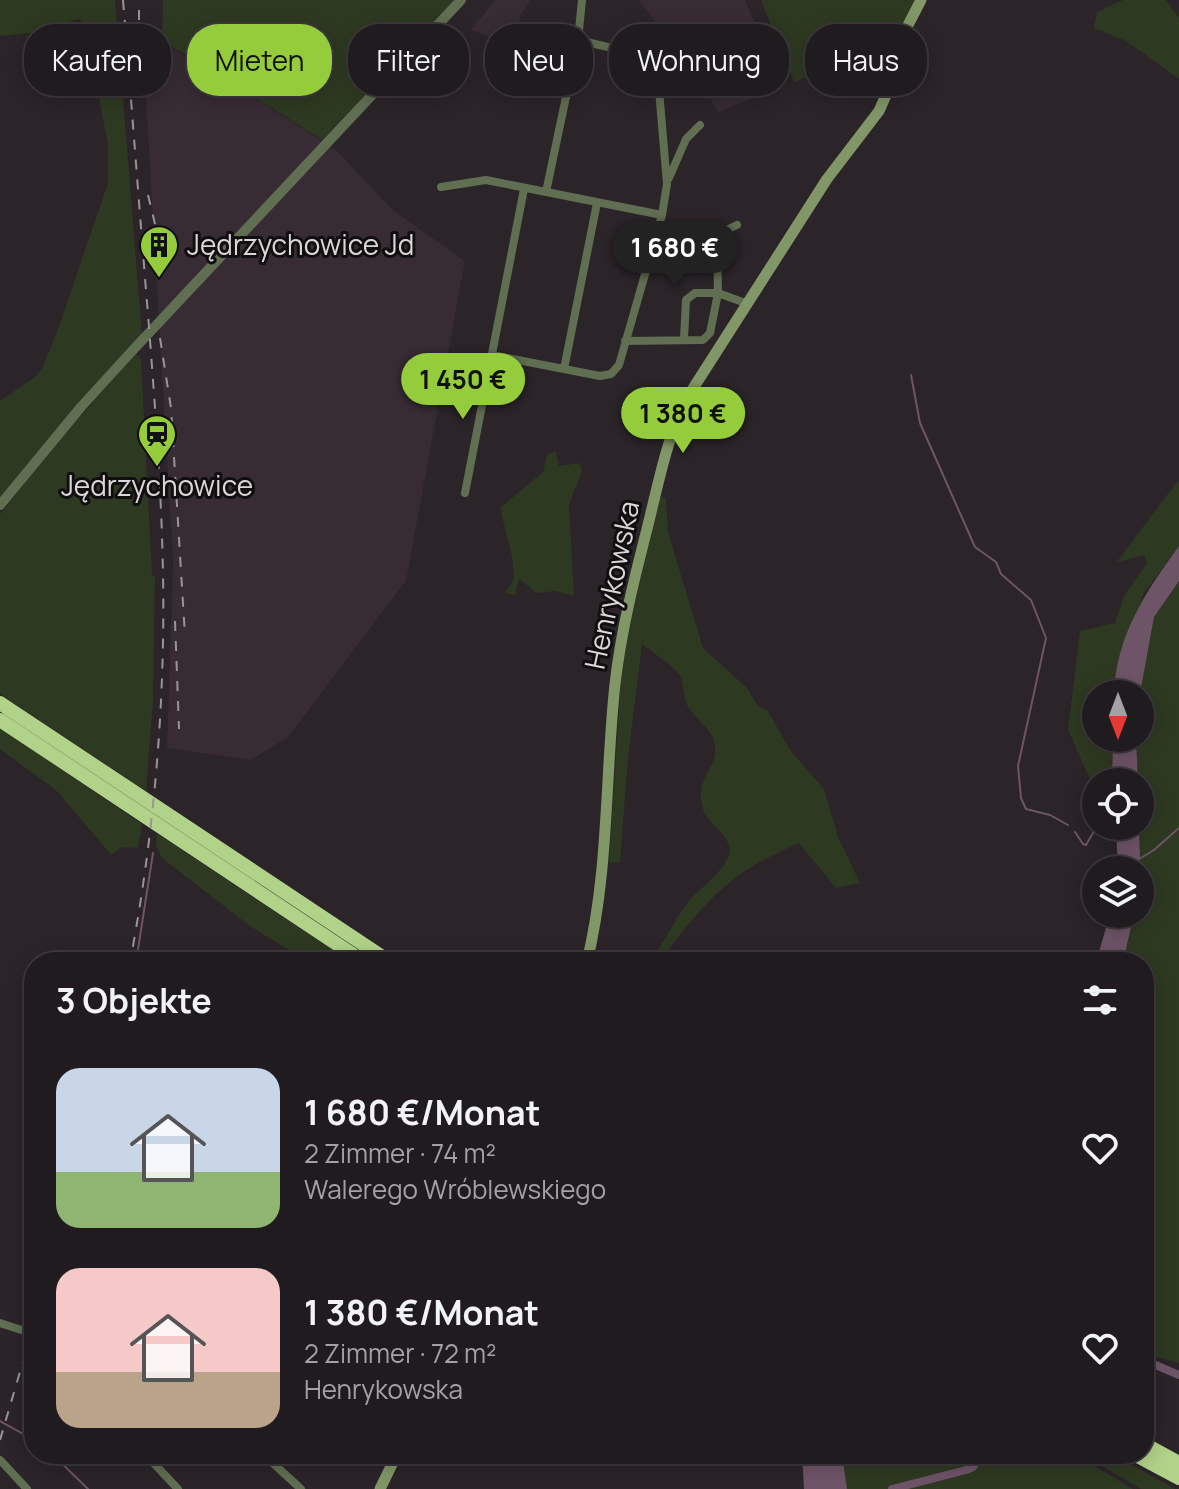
<!DOCTYPE html>
<html lang="de">
<head>
<meta charset="utf-8">
<style>
	body { margin:0; font-family:Manrope,sans-serif; background:#282428; color:#f1f3f6; height:100vh; display:flex; flex-direction:column; font-size:30px; white-space:nowrap }
	* { box-sizing:border-box; margin:0 }
	p { font-size:26px; color:#a2a1a4 }
	.icon { flex:none; width:44px; height:44px; fill:none; stroke:currentColor; stroke-width:2; stroke-linecap:round; stroke-linejoin:round }
	.map { position:relative; flex:1; overflow:hidden }
	.drawer { position:absolute; left:24px; top:952px; width:1130px; height:512px; display:flex; flex-direction:column; background:#201b1f; border-radius:32px; box-shadow:0 4px 20px #0003,0 0 0 2px #3d393d }
	.drawer>* { flex:none }
	.hud { position:absolute; left:24px; top:24px; width:1132px; height:72px; display:flex; gap:16px }
	.needle { width:52px; rotate:180deg }
	.buttons { position:absolute; left:1082px; top:680px; display:grid; gap:16px }
	.buttons a { display:grid; place-items:center; width:72px; height:72px; border-radius:50%; background:#201b1f; box-shadow:0 4px 20px #0003,0 0 0 2px #3d393d; font-size:40px }
	.price { position:absolute; translate:-50% -68px; padding:0 18px; border-radius:28px; background:#94cc3c; color:#111; font-size:26px; line-height:52px; filter:drop-shadow(0 2px 4px #0008) }
	.price::after { content:''; position:absolute; left:50%; top:48px; width:24px; height:18px; margin-left:-12px; background:inherit; clip-path:polygon(0 0,100% 0,50% 100%) }
	.price.active { background:#222; color:#fff }
	ul { padding:0; list-style:none }
	li { display:flex; align-items:center; gap:24px; height:200px; padding:0 32px }
	li span { display:grid; place-items:center; flex:none; width:224px; height:160px; border-radius:24px; color:#555 }
	li>.icon { margin-inline-start:auto }
	span .icon { width:96px; height:96px; fill:#fffc; stroke-width:1 }
	li b { font-size:34px }
	h2 { display:flex; justify-content:space-between; align-items:center; height:96px; padding:0 32px; font-size:34px }
	.pill { padding:0 28px; border-radius:32px; background:#201b1f; box-shadow:0 4px 20px #0003,0 0 0 2px #3d393d; font-size:28px; line-height:72px }
	.pill.active { background:#94cc3c; color:#111 }
	.map>svg:first-child { display:block }
</style>
</head>
<body>
<div class="map">
<svg width="1179" height="1489" viewBox="0 0 1179 1489">
	<rect width="100%" height="100%" fill="#2b2429"/>
	<path fill="#372b34" d="M495,0H531L521,14L513,45L471,30Z
		M638,0H745L782,87L718,112L698,76Z
		M142,31L240,88L336,150L394,211L465,261L406,581L288,737L251,760L167,748L173,562Z"/>
	<path fill="#2e3921" d="M0,0H115L142,334L82,399L0,497V401L35,377L42,368L56,335L108,183V145L100,103L93,36L89,26L78,19L37,32L0,36Z
		M163,0H454L322,140L205,65L162,42Z
		M761,0H915L893,44L794,82Z
		M1123,0H1166L1179,18V79L1126,41L1094,28L1097,12Z
		M136,354L141,359L152,575L155,576L153,701L146,791L0,694V514L71,427Z
		M556,451L559,466L580,463L582,472L569,504L574,596L555,591L537,593L519,579L515,595L505,593L514,579L512,557L500,508L543,472L547,455Z
		M1179,479V546L1144,593L1115,682L1114,694H1096V738H1113L1112,782H1096V794L1068,729L1080,631L1115,623L1124,596L1147,563L1144,555L1116,563Z
		M658,496L666,499L668,532L703,648L748,689L757,705L768,711L790,750L824,789L838,837L860,883L836,888L799,843C784,850 768,857 753,866C714,889 686,926 660,962H650C663,943 673,923 686,905C698,888 723,874 729,854C734,837 708,825 703,809C693,775 718,772 715,745C713,729 694,719 687,705C683,697 684,683 680,676C672,664 653,653 642,644L628,759L620,862L609,863L622,661Z
		M1179,581V1363L1144,1353V962H1123L1134,914H1140V870H1137L1140,858V782H1138L1136,738H1140V694L1154,617Z
		M0,728L142,824L138,848L122,847L111,855L57,791L0,749Z
		M157,834L164,838L351,962H308L250,926L162,858L156,846Z
		M842,1454H1085L1088,1462L1133,1489H847Z
		M1090,1454H1113L1175,1489H1141L1097,1463Z"/>
	<path fill="#6e5467" d="M1179,546V581L1154,617L1140,694H1114C1116,636 1146,591 1179,546Z
		M1113,738H1136L1138,782H1112Z
		M1116,826H1139L1140,858L1137,870H1118Z
		M1110,914H1134L1123,962H1096Z
		M802,1454H842L847,1489H804Z"/>
	<g fill="none" stroke-linecap="round" stroke-linejoin="round">
		<path stroke="#6e5467" stroke-width="2" d="M911,375L920,423L975,547L996,562L1001,574L1031,600L1046,638L1018,766L1021,798L1026,809L1050,815L1068,825
			M1075,832L1083,844L1086,845L1097,826
			M1139,859L1154,850L1179,828
			M136,962L153,853
			M0,1421L34,1440
			M52,1454L88,1489"/>
		<path stroke="#6e5467" stroke-width="8" d="M1144,1360L1179,1375
			M892,1489L966,1470L973,1467L981,1454"/>
		<path stroke="#606e51" stroke-width="8" d="M669,178L686,139L700,125
			M441,187L486,180L662,215
			M546,192L578,40L582,0
			M684,338L686,300L695,293H718L717,241L720,233L737,225
			M625,341L703,340L710,333L718,293L748,304
			M492,355L600,376L611,374L619,365L662,215L667,184L659,90L649,67L629,52L578,40
			M564,369L597,203
			M465,493L524,189
			M0,1323L34,1334
			M145,1454L178,1489
			M263,1454L301,1489
			M0,1460L27,1489"/>
		<path stroke="#606e51" stroke-width="10" d="M0,505L81,407L133,350L461,0"/>
		<path stroke="#819768" stroke-width="11" d="M587,962C609,871 605,777 615,684C621,631 634,580 647,529C658,485 666,442 685,401L827,179L879,111L890,86L904,33L921,0
			M380,1489L397,1454"/>
		<path stroke="#b1d389" stroke-width="14" d="M0,703L390,962
			M0,720L364,962
			M1144,1444L1179,1463
			M1134,1454L1179,1478"/>
		<path stroke="#9a9498" stroke-width="2" stroke-dasharray="10 10" stroke-linecap="butt" d="M123,0C132,109 140,218 149,327C157,432 165,537 163,642C161,749 150,857 130,962
			M139,60V0
			M148,195L155,224
			M160,338L171,408L185,636
			M175,621L179,729
			M0,1440L34,1324"/>
	</g>
	<defs>
		<symbol id="building-pin" viewBox="-11 -11 22 30"><path d="M0 17L-7.5 6A9.5 9.5 0 1 1 7.5 6Z" fill="#94cc3c" stroke="#110e10"/><path d="M-4-6H4V6H1V3H-1V6H-4ZM-2.5-4.3h1.7v1.8h-1.7ZM.8-4.3h1.7v1.8H.8ZM-2.5-1h1.7V.8h-1.7ZM.8-1h1.7V.8H.8Z" fill="#111"/></symbol>
		<symbol id="station-pin" viewBox="-11 -11 22 30"><path d="M0 17L-7.5 6A9.5 9.5 0 1 1 7.5 6Z" fill="#94cc3c" stroke="#110e10"/><path d="M-3-6H3Q5-6 5-4V2Q5 4 3 4L4.5 6H3L1.5 4h-3L-3 6H-4.5L-3 4Q-5 4-5 2V-4Q-5-6-3-6ZM-3.5-4v3h7v-3ZM-3.5 1v1.5H-2V1ZM2 1v1.5H3.5V1Z" fill="#111"/></symbol>
	</defs>
	<g fill-rule="evenodd">
		<use href="#building-pin" x="137" y="223" width="44" height="60"/>
		<use href="#station-pin" x="135" y="412" width="44" height="60"/>
	</g>
	<g text-anchor="middle" stroke-width="6" stroke-linejoin="round" paint-order="stroke">
		<g font-size="28" fill="#dbd6d9" stroke="#110e10" text-anchor="start">
			<text x="187" y="255">Jędrzychowice Jd</text>
			<text x="157" y="496" text-anchor="middle">Jędrzychowice</text>
		</g>
		<g font-size="28" fill="#dbd6d9" stroke="#110e10">
			<text transform="translate(612 585) rotate(-78)" y="10">Henrykowska</text>
		</g>
	</g>
</svg>
<div class="buttons">
<a><svg class="needle" viewBox="-14 -14 28 28"><path d="M0-13l5 13h-10z" fill="#e53935"/><path d="M0 13l5-13h-10z" fill="#a2a1a4"/></svg></a>
<a><svg class="icon" aria-label="locate" viewBox="0 0 24 24"><circle cx="12" cy="12" r="6"/><path d="M12 2v4M12 18v4M2 12h4M18 12h4"/></svg></a>
<a><svg class="icon" aria-label="layers" viewBox="0 0 24 24"><path d="M12 4l9 5-9 5-9-5zM3 14l9 5 9-5"/></svg></a>
</div>
<b class="price active" style="left:675px;top:289px">1 680 €</b>
<b class="price" style="left:463px;top:421px">1 450 €</b>
<b class="price" style="left:683px;top:455px">1 380 €</b>
<div class="hud">
<a class="pill">Kaufen</a>
<a class="pill active">Mieten</a>
<a class="pill">Filter</a>
<a class="pill">Neu</a>
<a class="pill">Wohnung</a>
<a class="pill">Haus</a>
</div>
<section class="drawer">
<h2>3 Objekte<svg class="icon" aria-label="filters" viewBox="0 0 24 24"><path d="M4 7h16M4 17h16"/><circle cx="9" cy="7" r="2"/><circle cx="15" cy="17" r="2"/></svg></h2>
<ul>
<li><span style="background:linear-gradient(#c9d6e8 65%,#8fb573 0)"><svg class="icon" aria-label="home" viewBox="0 0 24 24"><path d="M3 11l9-7 9 7M6 9v11h12V9"/></svg></span><div><b>1 680 €/Monat</b><p>2 Zimmer · 74 m²</p><p>Walerego Wróblewskiego</p></div><svg class="icon" aria-label="heart" viewBox="0 0 24 24"><path d="M12 20l-8-8c-3-5 5-10 8-4 3-6 11-1 8 4z"/></svg></li>
<li><span style="background:linear-gradient(#f6c9c9 65%,#b9a48a 0)"><svg class="icon" aria-label="home" viewBox="0 0 24 24"><path d="M3 11l9-7 9 7M6 9v11h12V9"/></svg></span><div><b>1 380 €/Monat</b><p>2 Zimmer · 72 m²</p><p>Henrykowska</p></div><svg class="icon" aria-label="heart" viewBox="0 0 24 24"><path d="M12 20l-8-8c-3-5 5-10 8-4 3-6 11-1 8 4z"/></svg></li>
</ul>
</section>
</div>
</body>
</html>
